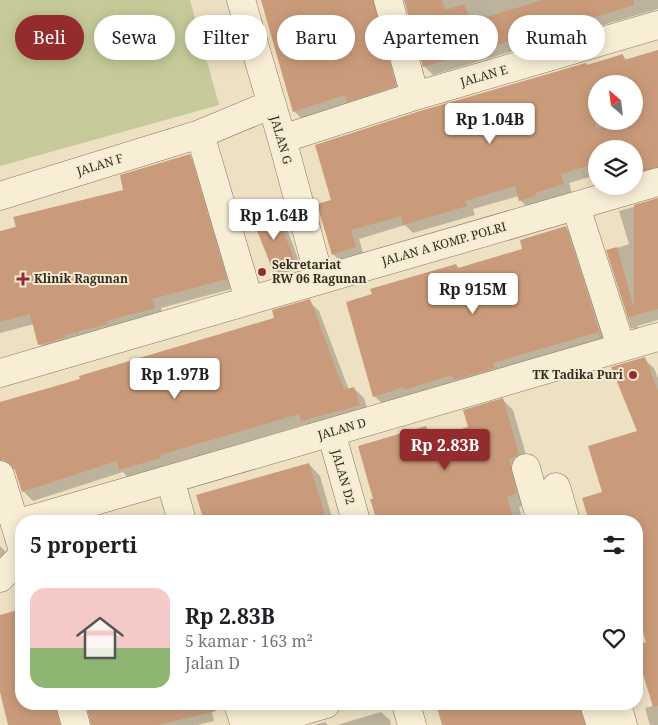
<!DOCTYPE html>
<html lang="id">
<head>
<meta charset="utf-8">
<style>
	body { margin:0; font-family:"Noto Serif",serif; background:#f2f2f2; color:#202124; height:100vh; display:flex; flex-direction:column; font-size:19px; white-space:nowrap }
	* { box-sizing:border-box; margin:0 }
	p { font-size:16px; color:#757577 }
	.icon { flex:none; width:28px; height:28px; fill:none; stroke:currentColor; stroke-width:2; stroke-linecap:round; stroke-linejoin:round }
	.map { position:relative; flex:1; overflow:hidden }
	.drawer { position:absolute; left:15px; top:515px; width:628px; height:195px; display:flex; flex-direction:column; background:#fff; border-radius:20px; box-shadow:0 2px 12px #0003 }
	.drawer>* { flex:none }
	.hud { position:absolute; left:15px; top:15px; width:629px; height:45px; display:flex; gap:10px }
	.needle { width:32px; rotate:332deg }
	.controls { position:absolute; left:588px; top:75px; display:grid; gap:10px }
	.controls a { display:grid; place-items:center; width:55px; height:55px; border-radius:50%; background:#fff; box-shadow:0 2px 12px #0003; font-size:25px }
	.price { position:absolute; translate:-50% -42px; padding:0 11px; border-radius:5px; background:#fff; color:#222; font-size:16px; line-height:32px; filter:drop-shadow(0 1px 2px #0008) }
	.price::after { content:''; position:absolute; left:50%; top:30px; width:15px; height:11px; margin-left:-8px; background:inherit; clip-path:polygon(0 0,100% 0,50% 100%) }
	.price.on { background:#942c2d; color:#fff }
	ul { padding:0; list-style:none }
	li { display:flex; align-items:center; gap:15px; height:125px; padding:0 15px }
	li span { display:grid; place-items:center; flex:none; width:140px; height:100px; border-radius:15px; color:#555 }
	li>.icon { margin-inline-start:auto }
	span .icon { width:60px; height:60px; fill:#fffc; stroke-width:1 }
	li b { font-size:21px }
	h2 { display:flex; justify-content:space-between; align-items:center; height:60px; padding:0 15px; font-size:21px }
	.chip { padding:0 18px; border-radius:22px; background:#fff; box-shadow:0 2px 12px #0003; font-size:18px; line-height:45px }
	.chip.on { background:#942c2d; color:#fff }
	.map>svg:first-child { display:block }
</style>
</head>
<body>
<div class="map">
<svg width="658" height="725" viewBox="0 0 658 725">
	<rect width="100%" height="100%" fill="#ede0c3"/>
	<path fill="#c5ca98" d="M0,0H190L219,105L0,166Z"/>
	<path fill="#0003" fill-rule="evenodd" d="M262,0H384L404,95L303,120L294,111Z
		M405,0H658V9L586,30L587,33L564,40L560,37L433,75L424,66Z
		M658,51V177L634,184V149H596V175L569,183L572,193L529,209L520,200L519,196L473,209L475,215L413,233L405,225L359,239L364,256L342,263L333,254V200L588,66L623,56L627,60ZM596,84H634V121H596Z
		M189,155L198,164L235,288L161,308L163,317L49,353L40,344L34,324L0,333V232L125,191Z
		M658,200V320L637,326L641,337L633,328L608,251L629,244L619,211Z
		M277,215L285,223L301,267L280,275L273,267Z
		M566,228L576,238L611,347L385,406L374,396L456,265L460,269L524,250Z
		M309,301L319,311L349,390L354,388L364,398L369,415L312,431L306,424L169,465L170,468L130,480L123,472L33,501L23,491L15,469H6L0,473V404L276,319Z
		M644,359L654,368L658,378V725H650L645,708L653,706L648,643L638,611H636V521H590L584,498L603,493L639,432Z
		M503,400L513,410L529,465L527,504L519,507L523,521H378L372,500L375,499L426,427L436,437L469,427Z
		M309,464L320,476L333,521H205L198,496Z
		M0,546L6,552L0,559Z
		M19,611L21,613V704H65V725H9L0,686V616Z
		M87,704H210L214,721L198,725H92Z
		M256,704H320L268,719L257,707Z
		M437,704H593L591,725H443Z
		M381,712L390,720L391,725H337Z
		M325,722L328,725H314Z"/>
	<path fill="#ca9b7a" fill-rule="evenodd" d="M261,0H373L396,86L347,102L345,95L293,112Z
		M404,0H442L445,10L465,4L470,22L542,0H634V5L578,22L579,25L554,32L553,28L423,67Z
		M658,50V167L634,173V149H596V163L561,174L564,184L535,193L536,196L519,201L515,186L465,201L467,206L403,225L401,216L351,230L356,247L332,255L317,204L331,200L315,145L420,111L586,63L587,65L623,54L624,60ZM596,84H634V121H623L596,129Z
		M190,154L227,279L152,299L155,308L107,321L108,324L65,335L66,337L38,345L30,314L0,322V231L16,227L13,217L123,190L120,175Z
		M658,198V309L629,317L633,328H631L606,250L617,247L634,308V205Z
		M277,214L294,259L272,268L254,223Z
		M566,226L601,337L600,338L598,332L493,363L495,368L454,380L452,375L404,390V387L373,397L346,302L372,294L370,289L456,264L458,268L522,249L520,240Z
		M310,299L344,390L354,387L360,405L301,421L299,414L160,455L161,458L119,470L117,461L22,492L15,470L11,464L4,460H0V402L80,379L79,376L274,318L272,310Z
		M645,357L658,391V706L653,707L636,651V645L646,642L636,610V521H589L582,498L602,492L588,446L637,431L611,367Z
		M503,398L519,454L509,460L517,494L507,497L514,521H377L370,499H373L358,446L426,426L430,438L468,427L463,410Z
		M309,463L327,521H204L196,495Z
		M21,609V704H55L60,725H8L0,692V615Z
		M86,704H215L216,711L158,725H91Z
		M436,704H579L585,725H442Z"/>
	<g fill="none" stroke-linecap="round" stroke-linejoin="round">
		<defs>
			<path id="minor" d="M241,0L282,139L320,280
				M388,0L415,96
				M200,134L249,300
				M282,139L415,96L658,25
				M0,196L200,134L272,104
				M576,207L621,347
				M0,373L658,182
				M331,432L356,521
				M526,468L541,521
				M0,475L21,544
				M170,479L182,521
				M556,487L566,521
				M26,521L658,337
				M0,578L21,557
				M70,704L76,725
				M238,704L245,725
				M406,704L412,725
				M594,704L601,725
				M617,704L623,725
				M254,725L326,704"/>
		</defs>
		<use href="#minor" stroke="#87725b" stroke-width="29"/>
		<use href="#minor" stroke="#f8eed6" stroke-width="28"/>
	</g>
	<g fill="#942c2d" stroke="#f4ebd3" stroke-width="2">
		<circle cx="262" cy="272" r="5"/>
		<path d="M20.5 271.5h5v5h5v5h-5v5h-5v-5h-5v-5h5z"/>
		<circle cx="633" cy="375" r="5"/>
	</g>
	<g text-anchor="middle" stroke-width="4" stroke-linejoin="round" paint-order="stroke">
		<g font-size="12" fill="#372a1e" stroke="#f4ebd3">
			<text transform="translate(484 76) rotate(-16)" y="4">JALAN E</text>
			<text transform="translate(281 140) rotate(74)" y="4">JALAN G</text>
			<text transform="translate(100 165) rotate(-17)" y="4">JALAN F</text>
			<text transform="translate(444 244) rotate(-16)" y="4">JALAN A KOMP. POLRI</text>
			<text transform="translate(342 429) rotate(-16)" y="4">JALAN D</text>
			<text transform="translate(343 477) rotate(74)" y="4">JALAN D2</text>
		</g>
		<g font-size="12" font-weight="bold" fill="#372a1e" stroke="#f4ebd3" text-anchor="start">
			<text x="272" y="269">Sekretariat<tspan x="272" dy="14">RW 06 Ragunan</tspan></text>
			<text x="34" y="283">Klinik Ragunan</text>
			<text x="623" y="379" text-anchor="end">TK Tadika Puri</text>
		</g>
	</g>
</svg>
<div class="controls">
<a><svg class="needle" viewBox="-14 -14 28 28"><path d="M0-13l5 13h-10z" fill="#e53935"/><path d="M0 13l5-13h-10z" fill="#757577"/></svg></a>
<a><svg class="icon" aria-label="layers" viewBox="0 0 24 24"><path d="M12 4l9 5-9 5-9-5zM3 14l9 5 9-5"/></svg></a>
</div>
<b class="price" style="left:490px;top:145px">Rp 1.04B</b>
<b class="price" style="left:274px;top:241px">Rp 1.64B</b>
<b class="price" style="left:473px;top:315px">Rp 915M</b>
<b class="price" style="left:175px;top:400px">Rp 1.97B</b>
<b class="price on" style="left:445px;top:471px">Rp 2.83B</b>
<div class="hud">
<a class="chip on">Beli</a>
<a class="chip">Sewa</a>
<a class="chip">Filter</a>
<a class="chip">Baru</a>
<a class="chip">Apartemen</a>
<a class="chip">Rumah</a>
</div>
<section class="drawer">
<h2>5 properti<svg class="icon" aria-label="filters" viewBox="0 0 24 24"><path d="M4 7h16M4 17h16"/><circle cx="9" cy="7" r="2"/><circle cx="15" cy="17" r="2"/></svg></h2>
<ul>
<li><span style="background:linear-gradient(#f6c9c9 60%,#8fb573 0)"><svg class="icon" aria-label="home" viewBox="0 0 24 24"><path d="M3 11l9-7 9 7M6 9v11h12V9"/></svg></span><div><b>Rp 2.83B</b><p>5 kamar · 163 m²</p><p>Jalan D</p></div><svg class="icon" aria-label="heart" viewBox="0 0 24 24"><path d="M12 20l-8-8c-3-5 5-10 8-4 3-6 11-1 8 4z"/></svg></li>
</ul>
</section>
</div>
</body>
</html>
